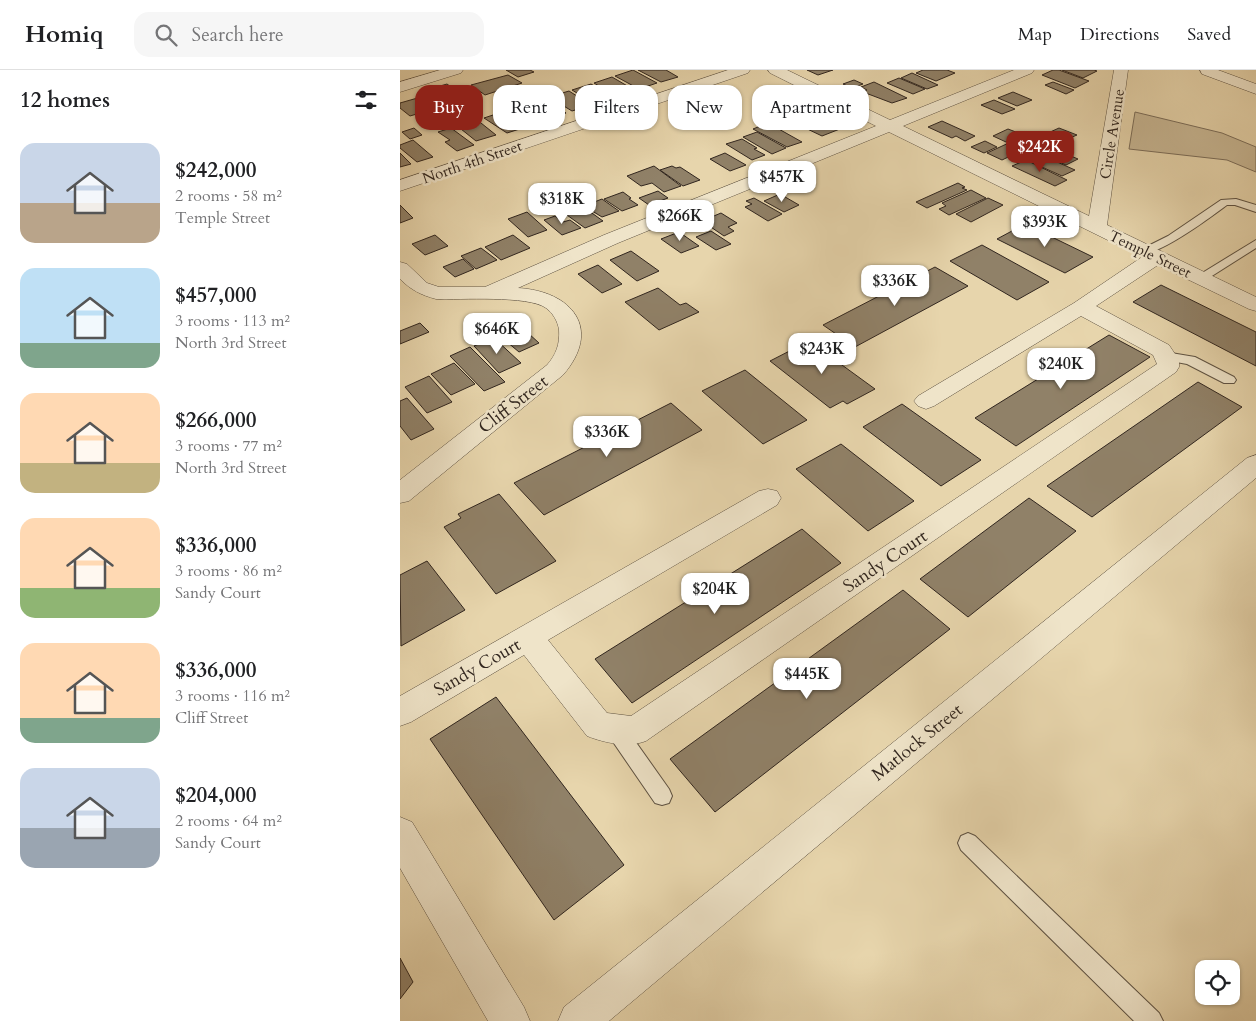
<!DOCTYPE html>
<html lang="en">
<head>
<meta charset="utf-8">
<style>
	body { margin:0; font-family:Cardo,serif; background:#f6f6f6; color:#202124; height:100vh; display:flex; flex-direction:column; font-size:19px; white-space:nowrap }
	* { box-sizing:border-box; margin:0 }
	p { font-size:16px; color:#757577 }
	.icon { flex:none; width:28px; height:28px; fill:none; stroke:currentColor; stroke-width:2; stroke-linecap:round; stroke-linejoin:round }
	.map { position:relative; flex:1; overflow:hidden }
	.panel { display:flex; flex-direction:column; background:#fff; width:400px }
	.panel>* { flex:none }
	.hud { position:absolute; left:15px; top:15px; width:475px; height:45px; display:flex; gap:10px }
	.buttons { position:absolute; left:795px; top:890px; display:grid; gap:10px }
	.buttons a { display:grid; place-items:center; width:45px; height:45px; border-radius:10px; background:#fff; box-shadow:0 1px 4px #0004; font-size:25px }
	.price { position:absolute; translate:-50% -42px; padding:0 11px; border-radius:10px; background:#fff; color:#222; font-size:16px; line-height:32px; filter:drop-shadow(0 1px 2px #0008) }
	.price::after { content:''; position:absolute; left:50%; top:30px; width:15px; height:11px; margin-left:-8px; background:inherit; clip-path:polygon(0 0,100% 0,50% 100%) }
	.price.active { background:#8f2418; color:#fff }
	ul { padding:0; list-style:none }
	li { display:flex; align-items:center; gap:15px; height:125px; padding:0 20px }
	li span { display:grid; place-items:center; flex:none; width:140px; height:100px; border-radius:15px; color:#555 }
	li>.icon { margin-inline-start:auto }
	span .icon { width:60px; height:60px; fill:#fffc; stroke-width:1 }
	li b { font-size:21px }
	h2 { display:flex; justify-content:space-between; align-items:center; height:60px; padding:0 20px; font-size:21px }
	.pill { padding:0 18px; border-radius:15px; background:#fff; box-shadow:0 1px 4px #0004; font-size:18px; line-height:45px }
	.pill.active { background:#8f2418; color:#fff }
	header { display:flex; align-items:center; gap:30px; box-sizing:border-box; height:70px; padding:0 25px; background:#fff; border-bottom:1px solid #e0e0e0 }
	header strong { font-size:24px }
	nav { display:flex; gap:28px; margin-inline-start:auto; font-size:18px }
	.search { width:350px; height:45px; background:#f6f6f6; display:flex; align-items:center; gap:12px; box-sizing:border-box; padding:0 18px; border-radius:15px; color:#757577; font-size:19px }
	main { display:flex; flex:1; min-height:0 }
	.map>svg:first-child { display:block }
</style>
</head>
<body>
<header>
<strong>Homiq</strong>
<div class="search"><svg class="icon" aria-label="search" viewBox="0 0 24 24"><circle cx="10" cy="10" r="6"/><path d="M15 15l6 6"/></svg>Search here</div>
<nav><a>Map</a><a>Directions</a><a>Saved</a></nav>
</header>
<main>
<section class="panel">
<h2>12 homes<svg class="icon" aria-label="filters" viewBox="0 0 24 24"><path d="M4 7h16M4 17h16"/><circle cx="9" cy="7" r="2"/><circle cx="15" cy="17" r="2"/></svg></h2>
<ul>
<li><span style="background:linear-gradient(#c9d6e8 60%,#b9a48a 0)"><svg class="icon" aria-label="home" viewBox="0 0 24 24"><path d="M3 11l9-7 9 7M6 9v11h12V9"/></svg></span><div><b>$242,000</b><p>2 rooms · 58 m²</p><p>Temple Street</p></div></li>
<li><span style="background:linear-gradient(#bfe0f5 75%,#7fa58c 0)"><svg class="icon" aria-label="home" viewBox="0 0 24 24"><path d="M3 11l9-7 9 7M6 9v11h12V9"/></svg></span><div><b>$457,000</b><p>3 rooms · 113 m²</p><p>North 3rd Street</p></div></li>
<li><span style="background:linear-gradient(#ffd9b3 70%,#c2b280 0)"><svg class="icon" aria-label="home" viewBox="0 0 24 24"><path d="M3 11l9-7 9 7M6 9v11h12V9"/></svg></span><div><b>$266,000</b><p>3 rooms · 77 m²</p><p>North 3rd Street</p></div></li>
<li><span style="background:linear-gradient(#ffd9b3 70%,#8fb573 0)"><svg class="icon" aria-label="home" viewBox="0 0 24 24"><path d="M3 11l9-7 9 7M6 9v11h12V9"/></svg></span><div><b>$336,000</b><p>3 rooms · 86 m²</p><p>Sandy Court</p></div></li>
<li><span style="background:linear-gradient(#ffd9b3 75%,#7fa58c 0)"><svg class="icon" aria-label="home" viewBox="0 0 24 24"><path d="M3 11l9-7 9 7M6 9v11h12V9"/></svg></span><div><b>$336,000</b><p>3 rooms · 116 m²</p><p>Cliff Street</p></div></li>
<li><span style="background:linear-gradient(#c9d6e8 60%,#9aa5b1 0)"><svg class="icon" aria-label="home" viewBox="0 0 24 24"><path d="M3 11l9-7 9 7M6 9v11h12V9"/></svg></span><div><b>$204,000</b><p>2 rooms · 64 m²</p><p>Sandy Court</p></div></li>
</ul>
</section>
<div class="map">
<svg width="856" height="951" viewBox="0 0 856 951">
	<rect width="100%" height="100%" fill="#e7d5ac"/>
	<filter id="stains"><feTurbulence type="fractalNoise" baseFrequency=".004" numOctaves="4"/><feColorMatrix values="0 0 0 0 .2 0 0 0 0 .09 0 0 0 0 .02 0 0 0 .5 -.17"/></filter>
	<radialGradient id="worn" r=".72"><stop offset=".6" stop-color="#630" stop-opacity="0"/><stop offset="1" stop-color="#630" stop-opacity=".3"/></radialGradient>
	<path fill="#c8b794" stroke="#7c6e5a" d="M735,42L822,63L856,77V102L827,90L729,79Z"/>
	<path fill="#908168" stroke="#31261f" d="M106,0H130L134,2L118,7Z
		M233,0L257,13L239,19L215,6Z
		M238,0H266L278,7L261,12Z
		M407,0H433L418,5Z
		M523,0H547L555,3L536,11L516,3Z
		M653,0H659L689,11L675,18L642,5Z
		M662,0H694L697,1L683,8Z
		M512,3L538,15L527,19L501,8Z
		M108,5L122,13L85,25L71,15Z
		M212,7L236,21L217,27L194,13Z
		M499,8L525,19L513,24L487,13Z
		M454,10L463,14L452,18L443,14Z
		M474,12L507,28L492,33L463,22L467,20L461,17Z
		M653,12L674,20L666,24L645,15Z
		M47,14L67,29L10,46L0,38V33L28,25L23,21Z
		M191,14L214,28L195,34L172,20Z
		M169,21L191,35L172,41L149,27Z
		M613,22L632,30L617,36L598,28Z
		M142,29L166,43L153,47L149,45L141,48L122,35Z
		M594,30L615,39L602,44L581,35Z
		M102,42L126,57L107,63L84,48Z
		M427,43L450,55L422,66L399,55Z
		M76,49L96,65L76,71L56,55Z
		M542,51L575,66L565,71L556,66L552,68L528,57Z
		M368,53L402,72L387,77L353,59Z
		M14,58L22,65L10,69L2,62Z
		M51,58L74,75L57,81L45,72L50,70L38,62Z
		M659,58L677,65L665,70L648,63Z
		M608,59L621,64L606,72L593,66Z
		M357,62L386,78L372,84L343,67Z
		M654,67L674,76L662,81L643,72Z
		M342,69L357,78L354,79L365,85L352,90L326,74Z
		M13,70L33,87L17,92L0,78V75Z
		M585,71L597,77L584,83L571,77Z
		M613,71L627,78L602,90L587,83Z
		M647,76L678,89L666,95L635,81Z
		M0,83L11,94L0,97Z
		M325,83L346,95L330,101L310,89Z
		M630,86L639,90L646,87L675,100L662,106L624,89Z
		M626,90L667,110L655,116L612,96Z
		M254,96L281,116L264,122L252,113L241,116L227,106Z
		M272,96L276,98L280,97L300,110L283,116L260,100Z
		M558,113L565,117L562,118L567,120L527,138L516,132Z
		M571,120L586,128L549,145L539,139L546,136L542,133Z
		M258,121L268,128L249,135L239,128Z
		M223,122L231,128L229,129L238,135L222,141L204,129Z
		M380,124L399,135L384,142L364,131Z
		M171,128L203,151L185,158L153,135Z
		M354,128L382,144L368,151L345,137L352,134L346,131Z
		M588,128L603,135L571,152L556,144Z
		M202,129L219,141L202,147L184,136Z
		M0,135L13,148L0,153Z
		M127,142L147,160L128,167L108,149Z
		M321,143L337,153L328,157L334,161L324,166L302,151Z
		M155,146L163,152L170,150L181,158L162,165L144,150Z
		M625,154L693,187L665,203L597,169Z
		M311,161L331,174L316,180L296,167Z
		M279,162L299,176L281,183L261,169Z
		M35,165L48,176L25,185L12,174Z
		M113,165L130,178L101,190L85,177Z
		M582,175L649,212L617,230L550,191Z
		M81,178L97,190L76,199L61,186Z
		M231,181L259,201L237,211L210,190Z
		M63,189L74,199L55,207L43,197Z
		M198,195L222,214L202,223L178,204Z
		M535,197L568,216L455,277L423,255Z
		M761,215L856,262V296L733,232Z
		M258,218L280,235L286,233L299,242L259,260L225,232Z
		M111,245L131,262L128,263L139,273L119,282L88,256Z
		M20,253L29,262L0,274V261Z
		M709,265L750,287L616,376L575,348Z
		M94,268L121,293L99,303L74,276Z
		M409,271L475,319L447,334L443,331L430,338L370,291Z
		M70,277L105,312L84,321L50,286Z
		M54,293L75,314L51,325L31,304Z
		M345,300L407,350L363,374L302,321Z
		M29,306L52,332L27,343L5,317Z
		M798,312L842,337L692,447L647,416Z
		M7,328L34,359L11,370L0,356V331Z
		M271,333L302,360L144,445L114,413Z
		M502,334L581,390L541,416L463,357Z
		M441,374L514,431L468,461L396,399Z
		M99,424L156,491L96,524L44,457L61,448L58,444Z
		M629,428L676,461L568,547L520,509Z
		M402,459L441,493L232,633L195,589Z
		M27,491L65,540L1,576L0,505Z
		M503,520L550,559L315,742L270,689Z
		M96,627L224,795L154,850L30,669Z
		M0,888L13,912L0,929Z"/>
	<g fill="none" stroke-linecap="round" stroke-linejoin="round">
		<defs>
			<path id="lane" d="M428,23L431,24V28L381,49L378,50L373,47Z
				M836,129L856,135V142L835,135H827C812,146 757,188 740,183L738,181L768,166L821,130Z
				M856,170V178L804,211H796L794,208Z
				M765,282L795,287L834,307L836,310L834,313H824L787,294L760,289L758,286Z
				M216,651L223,654L269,719L272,726L269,733L262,735L255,733L209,666L206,660L209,654Z
				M568,763L575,766L759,943L763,951H734L561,780L558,773L561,766Z"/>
			<path id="street" d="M40,0H63L61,3L0,22V12Z
				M328,0H350L348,3L0,121V110Z
				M368,0H387L490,50L614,0H634L632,3L503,56L689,146L714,0H728L707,155L856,227V241L849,239L758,195L696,236L769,275L779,290V297L776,302L246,671C228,678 205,673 187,666L124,585L11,652L0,656V626L359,421L368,419L377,421L381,428L377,435L148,570L207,643L231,646L757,294L753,285L681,246L534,336L526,339L518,336L514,331L518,326L674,233L742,187L489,62L218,173L118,218C172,221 203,259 163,305L9,431L0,433V410L147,295C156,285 160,274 159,260C158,252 153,243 146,238C128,225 60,230 36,229C21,225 11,220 0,209V192L7,194L27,213L39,217H85L204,165L476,56L370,3Z
				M800,0H818L856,14V24L802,4Z
				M856,385V408L209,951H158L164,937L847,388Z
				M0,747L12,752L124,937L130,951H88L0,798Z"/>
		</defs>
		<use href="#lane" stroke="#5e5242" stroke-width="2"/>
		<use href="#street" stroke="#5e5242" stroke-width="1"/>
		<use href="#lane" fill="#efe4c9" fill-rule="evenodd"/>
		<use href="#street" fill="#efe4c9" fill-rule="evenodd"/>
	</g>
	<g text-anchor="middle" stroke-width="5" stroke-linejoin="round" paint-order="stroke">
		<g font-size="15" fill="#31261f" stroke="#efe4c9">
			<text transform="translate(712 64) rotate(-81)" y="5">Circle Avenue</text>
			<text transform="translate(72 92) rotate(-19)" y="5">North 4th Street</text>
			<text transform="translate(750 184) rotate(26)" y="5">Temple Street</text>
		</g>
		<g font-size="18" fill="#31261f" stroke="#efe4c9">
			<text transform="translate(113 334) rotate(-38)" y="6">Cliff Street</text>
			<text transform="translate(485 491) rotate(-34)" y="6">Sandy Court</text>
			<text transform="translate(77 597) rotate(-30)" y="6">Sandy Court</text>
			<text transform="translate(517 672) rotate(-39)" y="6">Matlock Street</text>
		</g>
	</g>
	<rect width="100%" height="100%" filter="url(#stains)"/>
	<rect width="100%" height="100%" fill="url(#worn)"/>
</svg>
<div class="buttons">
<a><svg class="icon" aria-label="locate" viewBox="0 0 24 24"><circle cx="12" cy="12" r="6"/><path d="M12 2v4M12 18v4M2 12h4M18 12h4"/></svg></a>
</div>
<b class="price active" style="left:640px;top:103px">$242K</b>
<b class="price" style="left:382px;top:133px">$457K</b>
<b class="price" style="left:162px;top:155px">$318K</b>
<b class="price" style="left:280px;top:172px">$266K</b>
<b class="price" style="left:645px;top:178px">$393K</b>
<b class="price" style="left:495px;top:237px">$336K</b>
<b class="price" style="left:97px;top:285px">$646K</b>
<b class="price" style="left:422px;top:305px">$243K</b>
<b class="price" style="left:661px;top:320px">$240K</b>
<b class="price" style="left:207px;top:388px">$336K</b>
<b class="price" style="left:315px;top:545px">$204K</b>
<b class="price" style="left:407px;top:630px">$445K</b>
<div class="hud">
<a class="pill active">Buy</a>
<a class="pill">Rent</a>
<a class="pill">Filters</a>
<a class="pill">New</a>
<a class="pill">Apartment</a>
</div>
</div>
</main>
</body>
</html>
